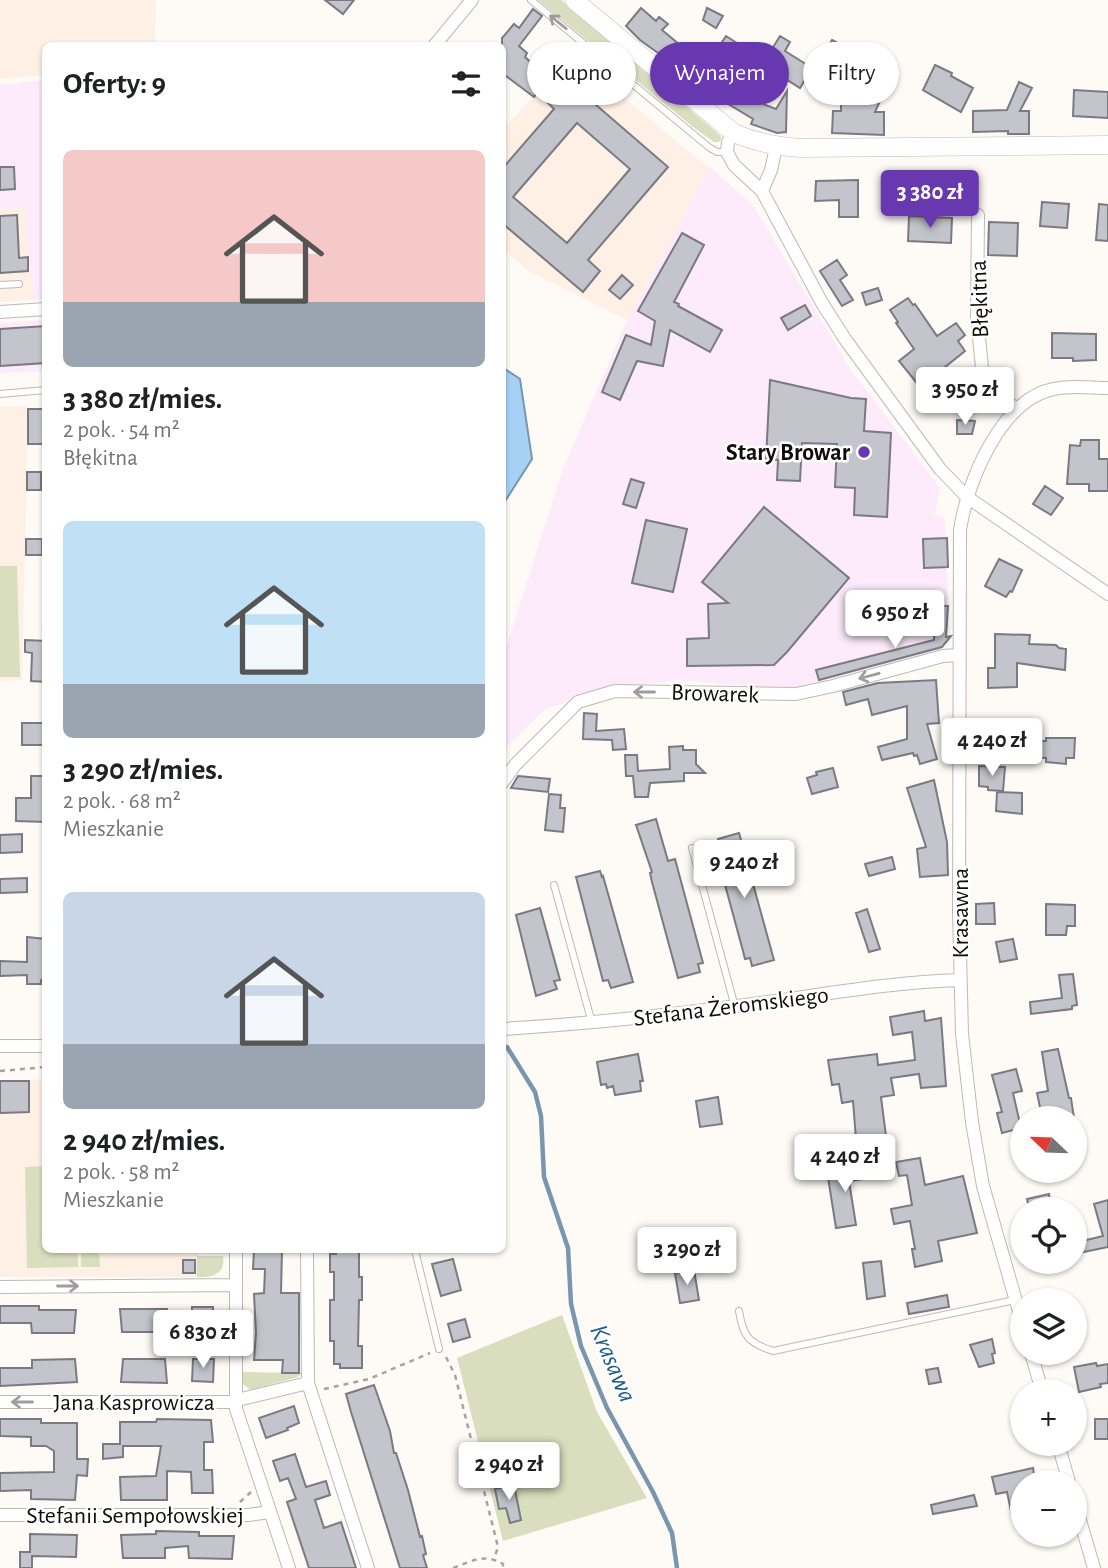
<!DOCTYPE html>
<html lang="pl">
<head>
<meta charset="utf-8">
<style>
	body { margin:0; font-family:"Alegreya Sans",sans-serif; background:#f2f2f2; color:#202124; height:100vh; display:flex; flex-direction:column; font-size:26px; white-space:nowrap }
	* { box-sizing:border-box; margin:0 }
	p { font-size:23px; color:#757577 }
	.icon { flex:none; width:38px; height:38px; fill:none; stroke:currentColor; stroke-width:2; stroke-linecap:round; stroke-linejoin:round }
	.map { position:relative; flex:1; overflow:hidden }
	.details { position:absolute; left:42px; top:42px; width:464px; height:1211px; display:flex; flex-direction:column; background:#fff; border-radius:10px; box-shadow:0 2px 5px #0004 }
	.details>* { flex:none }
	.guide { position:absolute; left:527px; top:42px; width:476px; height:63px; display:flex; gap:14px }
	.needle { width:46px; rotate:293deg }
	.fabs { position:absolute; left:1010px; top:1106px; display:grid; gap:14px }
	.fabs a { display:grid; place-items:center; width:77px; height:77px; border-radius:50%; background:#fff; box-shadow:0 2px 5px #0004; font-size:35px }
	.price { position:absolute; translate:-50% -60px; padding:0 16px; border-radius:7px; background:#fff; color:#222; font-size:23px; line-height:46px; filter:drop-shadow(0 2px 4px #0008) }
	.price::after { content:''; position:absolute; left:50%; top:42px; width:21px; height:16px; margin-left:-10px; background:inherit; clip-path:polygon(0 0,100% 0,50% 100%) }
	.price.current { background:#6738af; color:#fff }
	ul { padding:0; list-style:none }
	li { display:grid; align-content:center; gap:14px; height:371px; padding:0 21px }
	li span { display:grid; place-items:center; height:217px; border-radius:10px; color:#555 }
	li>.icon { margin-inline-start:auto }
	span .icon { width:126px; height:126px; fill:#fffc; stroke-width:1 }
	li b { font-size:30px }
	h2 { display:flex; justify-content:space-between; align-items:center; height:84px; padding:0 21px; font-size:30px }
	.pill { padding:0 24px; border-radius:32px; background:#fff; box-shadow:0 2px 5px #0004; font-size:24px; line-height:63px }
	.pill.current { background:#6738af; color:#fff }
	.map>svg:first-child { display:block }
</style>
</head>
<body>
<div class="map">
<svg width="1108" height="1568" viewBox="0 0 1108 1568">
	<rect width="100%" height="100%" fill="#fefaf6"/>
	<path fill="#fef0e4" d="M0,0H156L155,45L46,46L45,75L0,79Z
		M572,55L706,166L710,167L627,320L530,272L502,249V130Z
		M25,208L33,300L0,302V210Z
		M28,406L22,680L0,681V407Z
		M44,1076L46,1250H198L197,1277H0V1081L44,1079Z"/>
	<path fill="#fdeafa" d="M45,80V299L33,300L25,208L0,210V85Z
		M710,167L753,205L851,370L940,488L935,514L945,518L948,606L946,642L939,651L788,690L679,680L610,688L544,710L502,751V661L562,472L627,320Z
		M45,320V371L0,373V323Z"/>
	<path fill="#d9debe" d="M538,0H561L720,135L721,139L719,142H714L693,127Z
		M0,566H17L20,677H0Z
		M45,1166L46,1250H78V1267L27,1268L25,1167Z
		M81,1250H99L100,1267H81Z
		M197,1256H223C226,1274 212,1278 197,1277Z
		M562,1315L597,1412L647,1498L503,1541L457,1358Z
		M243,1372L302,1373L298,1377L250,1390L243,1384Z"/>
	<path fill="#a6d1f5" stroke="#7996af" stroke-width="2" d="M502,367L520,379L532,459L502,506Z"/>
	<g fill="none" stroke-linecap="round" stroke-linejoin="round">
		<path stroke="#7996af" stroke-width="4.5" d="M507,1047L535,1092L541,1116L544,1177L568,1248L571,1304L581,1346L607,1408L653,1492L672,1533L677,1568"/>
	</g>
	<path fill="#c4c4cc" stroke="#7a7a82" stroke-width="2" fill-rule="evenodd" d="M325,0H354L343,14Z
		M641,8L656,21L659,17L668,24L662,30L727,84L740,62L718,48L726,36L748,50L750,47L767,57L780,36L790,42L785,51L812,68L800,88L773,71L755,101L776,109L787,91L786,132L777,133L751,124L753,119L718,98L716,100L692,81L694,79L640,40L626,26Z
		M707,8L723,16L716,28L703,20Z
		M533,9L542,16L519,46L527,53L525,57L552,82L559,73L668,167L588,260L600,271L583,292L502,223V169L554,109L538,93L534,97L502,73V38L514,24L519,28ZM577,123L630,169L567,243L513,197Z
		M832,40L843,46L828,71L818,65Z
		M935,65L952,73L951,76L973,88L961,112L923,90Z
		M1019,82L1032,88L1020,111H1029V134H1008V131L973,132V111L1007,110Z
		M1074,90L1108,92V118L1073,116Z
		M856,98L880,101L875,112H884V135L832,133L833,111H841V100H855Z
		M0,167H14L15,189L0,190Z
		M858,180V217H839V200L815,201L816,181Z
		M1042,202L1069,204L1067,228L1040,226Z
		M1099,204L1108,205V241L1096,240Z
		M17,215L19,258L28,257V271L0,273V216Z
		M909,216L952,218L951,243L908,241Z
		M989,222L1018,223L1017,256L988,255Z
		M682,233L704,245L674,302L679,304L678,306L722,330L710,352L670,330L663,366L637,361L620,400L602,392L626,335L651,345L655,321L638,311Z
		M837,260L847,275L840,280L853,300L842,306L820,271Z
		M622,275L633,285L620,299L609,290Z
		M878,288L882,300L866,305L862,293Z
		M908,298L913,305L915,304L937,336L956,323L965,335L958,341L965,351L920,387L899,361L914,349L896,323L898,322L890,310Z
		M805,305L811,316L788,330L781,318Z
		M46,326V363L0,366V329Z
		M1052,333L1096,334V360L1073,361V358H1052Z
		M770,380L851,398L866,399L864,431L891,433L887,517L854,515L855,488L835,487L837,444L802,443L800,481L777,480L778,460L766,459Z
		M968,381L970,394L940,396L939,384Z
		M28,409H46V444H28Z
		M957,420L975,421L972,434H957Z
		M1081,440H1099V459H1108V491H1089V484H1067L1070,445L1080,446Z
		M27,472H41V490H27Z
		M631,479L644,483L636,508L623,504Z
		M1045,486L1063,498L1051,515L1033,504Z
		M764,507L849,578L787,652L774,665L687,666V639L709,638L708,604L728,603L702,582Z
		M646,520L687,529L673,592L632,583Z
		M947,538L948,567L924,568L923,539Z
		M26,539H42V555H26Z
		M999,559L1022,570L1012,592L1010,591L1006,597L985,586Z
		M935,606H948L946,637L951,636L942,647L819,680L816,670L934,640Z
		M995,634L1030,635L1029,644L1056,645L1059,648L1066,649L1065,670L1017,663V687L988,688V668H995Z
		M25,640L46,641V682L31,681L32,653L25,652Z
		M936,680L939,723L927,724L937,759L920,764L917,755L914,756L913,753L882,760L878,747L907,739V706L872,715L868,699L846,705L843,692L878,683Z
		M584,713L597,714L596,731L624,729L626,749L613,750L612,740L583,739Z
		M22,723H45V745H22Z
		M1046,738H1075L1074,758H1066V764L1046,762V758L1031,757V741H1046Z
		M683,746V750H696V764L705,773H684V781L650,783L648,797H635L633,776H626L625,755H637L638,771L670,769L669,747Z
		M979,766L1005,767L1003,791L988,790V787L979,786Z
		M833,768L838,787L812,794L807,778L817,775L816,772Z
		M31,776H46V822L16,821V798H31Z
		M518,776L550,779L548,792L511,788Z
		M934,780L947,842L948,875L920,877L917,849L926,847L907,788Z
		M997,792L1022,793V814L996,811Z
		M549,794L561,795L560,808H565L563,832L545,830Z
		M656,819L668,861L675,859L703,963L698,964L700,972L678,978L652,882L650,873L652,872L636,825Z
		M739,833L774,960L752,966L750,958L745,959L743,951L715,848L720,846L718,839Z
		M22,834V852L0,853V835Z
		M892,857L895,869L869,876L865,864Z
		M600,871L602,877L603,876L633,982L611,988L608,980L603,981L576,877Z
		M27,878V892L0,893V879Z
		M994,903L995,924H976V904Z
		M1046,904L1075,905V926H1067L1066,935H1046Z
		M540,908L560,980L554,981L557,989L536,996L516,915Z
		M867,909L880,949L869,952L856,913Z
		M27,937L46,939V980H41V984H27V975L0,976V961L27,962Z
		M1013,939L1017,959L1000,962L996,942Z
		M1073,974L1077,1005L1072,1006V1009L1031,1014L1030,1002L1062,998L1059,975Z
		M924,1011L925,1021L941,1018L946,1086L921,1088L919,1074L891,1078L894,1095L881,1097L886,1136L856,1139L853,1101L842,1103L839,1084L832,1085L828,1060L877,1054L878,1065L915,1060L912,1032L893,1035L890,1017Z
		M1058,1049L1069,1098H1071L1074,1118H1060L1059,1109L1041,1112L1037,1093L1048,1091L1042,1052Z
		M638,1054L643,1081H640L641,1091L615,1095L613,1086L607,1088L606,1084L601,1085L597,1062Z
		M1016,1069L1022,1091L1013,1093L1021,1128L1002,1133L997,1113L1002,1112L992,1075Z
		M0,1081H29V1112L0,1113Z
		M718,1097L722,1124L700,1127L696,1101Z
		M920,1158L925,1185L963,1176L977,1233L938,1241L942,1261L915,1267L912,1249H915L910,1221L894,1224L891,1209L912,1205L907,1175L899,1176L896,1162Z
		M871,1169L872,1178L849,1181L856,1225L836,1228L827,1171Z
		M1049,1194L1051,1209H1029L1027,1199Z
		M1108,1200V1247L1074,1254V1243L1103,1236L1094,1204Z
		M254,1250H282L281,1293H299V1373H282L283,1360H254L256,1333L254,1294L264,1293L265,1269H253Z
		M336,1250H359V1277H362V1300H359L358,1346H362V1368H340V1364H334V1341H330V1300H334V1272H330V1254H336Z
		M453,1259L461,1290L441,1296L432,1264Z
		M183,1260H195V1273H183Z
		M881,1261L885,1296L867,1299L863,1263Z
		M694,1270L699,1300L680,1303L675,1273Z
		M947,1295L949,1307L909,1314L907,1303Z
		M0,1306H39V1310H76L74,1333H32L31,1323H0Z
		M192,1307H213V1330H192Z
		M120,1309H167L165,1332H122Z
		M465,1319L470,1337L453,1342L448,1324Z
		M992,1339L995,1353L992,1354L994,1363L979,1367L970,1345Z
		M75,1359L77,1382L0,1386V1368H32V1360Z
		M123,1359H165L167,1383L121,1382Z
		M193,1359H214L213,1382L192,1381Z
		M1096,1363L1097,1366L1108,1364V1383L1100,1384L1101,1387L1079,1392L1074,1367Z
		M938,1368L941,1382L929,1384L926,1370Z
		M374,1385L390,1431L394,1453H396L408,1490L420,1537L422,1536L426,1554L423,1555L427,1568H400L351,1412L346,1394Z
		M294,1406L299,1423L287,1428L288,1430L266,1438L259,1418Z
		M0,1419H41V1423H77V1459H88L87,1476L77,1475L75,1500L31,1499V1490L0,1491V1473L54,1472V1451L46,1446H31V1437L0,1436Z
		M157,1419L211,1420L213,1442H204V1470H212L213,1493H192L191,1472L167,1471V1500H121L120,1477L156,1476L161,1446H123V1457L103,1459V1444H120V1422H156Z
		M1095,1419H1108V1439H1095Z
		M295,1454L306,1487L326,1481L330,1495L315,1500L324,1528L341,1522L356,1568H309L287,1502L296,1499L288,1478L280,1481L273,1461Z
		M1033,1468L1035,1481L1022,1482V1514L1012,1516L1007,1492L996,1494L992,1477Z
		M514,1485L521,1520L510,1523L506,1508L499,1509L495,1489Z
		M974,1495L977,1506L933,1514L931,1505Z
		M156,1531L199,1532V1536H234L232,1559L189,1558L188,1546L165,1548V1558H123L121,1535L156,1534Z
		M30,1534L77,1535L76,1557L32,1556V1568H20V1552H30Z"/>
	<g fill="none" stroke-linecap="round" stroke-linejoin="round">
		<defs>
			<path id="lane" d="M531,0L710,148L717,152H727
				M0,285L19,284
				M0,394L46,390
				M692,848L735,1007
				M554,885L592,1023
				M415,1250L439,1349
				M739,1311C743,1336 748,1343 773,1351L1015,1300"/>
			<path id="street" d="M434,46L472,0
				M734,133L728,142L727,152L734,165L762,191L822,303L845,339L940,469L967,497L1108,594
				M762,191L771,170L776,147
				M978,215L977,318L984,387L1016,408
				M0,312L46,309
				M502,783L515,765L578,702L615,691L796,694L833,686L943,656L959,655
				M502,1029C586,1024 670,1015 753,1004C821,995 891,982 960,980
				M0,1046H46
				M236,1250V1409L289,1568
				M307,1250L308,1383L368,1568
				M0,1287L236,1285
				M1022,1322L983,1186L972,1122L962,1034L959,911L960,530C967,482 1001,399 1054,389C1071,385 1091,388 1108,388
				M1031,1353L1042,1391
				M0,1402H229L308,1383
				M1058,1444L1069,1482
				M1074,1500L1094,1568
				M0,1515H248L270,1512"/>
			<path id="secondary" d="M574,0L734,133C757,143 778,147 803,148L1108,145"/>
		</defs>
		<use href="#lane" stroke="#c0b9b3" stroke-width="8"/>
		<use href="#street" stroke="#c0b9b3" stroke-width="14"/>
		<use href="#secondary" stroke="#c0b9b3" stroke-width="19"/>
		<path stroke="#a7a3a0" stroke-width="2.5" stroke-dasharray="5 5" stroke-linecap="butt" d="M0,1071L46,1067
			M1015,1333L1019,1347
			M446,1357L455,1375L498,1547L494,1559
			M324,1389L369,1379L430,1353
			M240,1502L251,1492
			M453,1568C472,1561 484,1553 503,1564V1568"/>
		<use href="#lane" stroke="#fff" stroke-width="6"/>
		<use href="#street" stroke="#fff" stroke-width="12"/>
		<use href="#secondary" stroke="#fff" stroke-width="18"/>
	</g>
	<defs><path id="oneway-shaft" d="M-6 0H5M1.5-3L5.5 0L1.5 3" fill="none" stroke-width="1.6" stroke-linecap="round" stroke-linejoin="round" transform="scale(1.75)"/></defs>
	<g stroke="#9f9e9d">
		<use href="#oneway-shaft" transform="translate(558 22) rotate(-141)"/>
		<use href="#oneway-shaft" transform="translate(869 676) rotate(165)"/>
		<use href="#oneway-shaft" transform="translate(644 692) rotate(-180)"/>
		<use href="#oneway-shaft" transform="translate(68 1286)"/>
		<use href="#oneway-shaft" transform="translate(22 1402) rotate(180)"/>
	</g>
	<circle fill="#6738af" stroke="#fff" stroke-width="2.5" cx="864" cy="452" r="7"/>
	<g text-anchor="middle" stroke-width="5" stroke-linejoin="round" paint-order="stroke">
		<g font-size="24" fill="#100d0b" stroke="#fff">
			<text transform="translate(979 299) rotate(-92)" y="8">Błękitna</text>
			<text transform="translate(715 693) rotate(2)" y="8">Browarek</text>
			<text transform="translate(960 913) rotate(-90)" y="8">Krasawna</text>
			<text transform="translate(731 1006) rotate(-7)" y="8">Stefana Żeromskiego</text>
			<text x="134" y="1410">Jana Kasprowicza</text>
			<text x="135" y="1523">Stefanii Sempołowskiej</text>
		</g>
		<g font-size="24" font-weight="bold" fill="#100d0b" stroke="#fff" text-anchor="end">
			<text x="850" y="460">Stary Browar</text>
		</g>
		<g font-size="26" font-style="italic" fill="#1b5c89" stroke="#fff">
			<text transform="translate(614 1363) rotate(67)" y="9">Krasawa</text>
		</g>
	</g>
</svg>
<div class="fabs">
<a><svg class="needle" viewBox="-14 -14 28 28"><path d="M0-13l5 13h-10z" fill="#e53935"/><path d="M0 13l5-13h-10z" fill="#757577"/></svg></a>
<a><svg class="icon" aria-label="locate" viewBox="0 0 24 24"><circle cx="12" cy="12" r="6"/><path d="M12 2v4M12 18v4M2 12h4M18 12h4"/></svg></a>
<a><svg class="icon" aria-label="layers" viewBox="0 0 24 24"><path d="M12 4l9 5-9 5-9-5zM3 14l9 5 9-5"/></svg></a>
<a>+</a>
<a>−</a>
</div>
<b class="price current" style="left:930px;top:230px">3 380 zł</b>
<b class="price" style="left:965px;top:427px">3 950 zł</b>
<b class="price" style="left:895px;top:650px">6 950 zł</b>
<b class="price" style="left:992px;top:778px">4 240 zł</b>
<b class="price" style="left:744px;top:900px">9 240 zł</b>
<b class="price" style="left:845px;top:1194px">4 240 zł</b>
<b class="price" style="left:687px;top:1287px">3 290 zł</b>
<b class="price" style="left:203px;top:1370px">6 830 zł</b>
<b class="price" style="left:509px;top:1502px">2 940 zł</b>
<div class="guide">
<a class="pill">Kupno</a>
<a class="pill current">Wynajem</a>
<a class="pill">Filtry</a>
</div>
<section class="details">
<h2>Oferty: 9<svg class="icon" aria-label="filters" viewBox="0 0 24 24"><path d="M4 7h16M4 17h16"/><circle cx="9" cy="7" r="2"/><circle cx="15" cy="17" r="2"/></svg></h2>
<ul>
<li><span style="background:linear-gradient(#f6c9c9 70%,#9aa5b1 0)"><svg class="icon" aria-label="home" viewBox="0 0 24 24"><path d="M3 11l9-7 9 7M6 9v11h12V9"/></svg></span><div><b>3 380 zł/mies.</b><p>2 pok. · 54 m²</p><p>Błękitna</p></div></li>
<li><span style="background:linear-gradient(#bfe0f5 75%,#9aa5b1 0)"><svg class="icon" aria-label="home" viewBox="0 0 24 24"><path d="M3 11l9-7 9 7M6 9v11h12V9"/></svg></span><div><b>3 290 zł/mies.</b><p>2 pok. · 68 m²</p><p>Mieszkanie</p></div></li>
<li><span style="background:linear-gradient(#c9d6e8 70%,#9aa5b1 0)"><svg class="icon" aria-label="home" viewBox="0 0 24 24"><path d="M3 11l9-7 9 7M6 9v11h12V9"/></svg></span><div><b>2 940 zł/mies.</b><p>2 pok. · 58 m²</p><p>Mieszkanie</p></div></li>
</ul>
</section>
</div>
</body>
</html>
